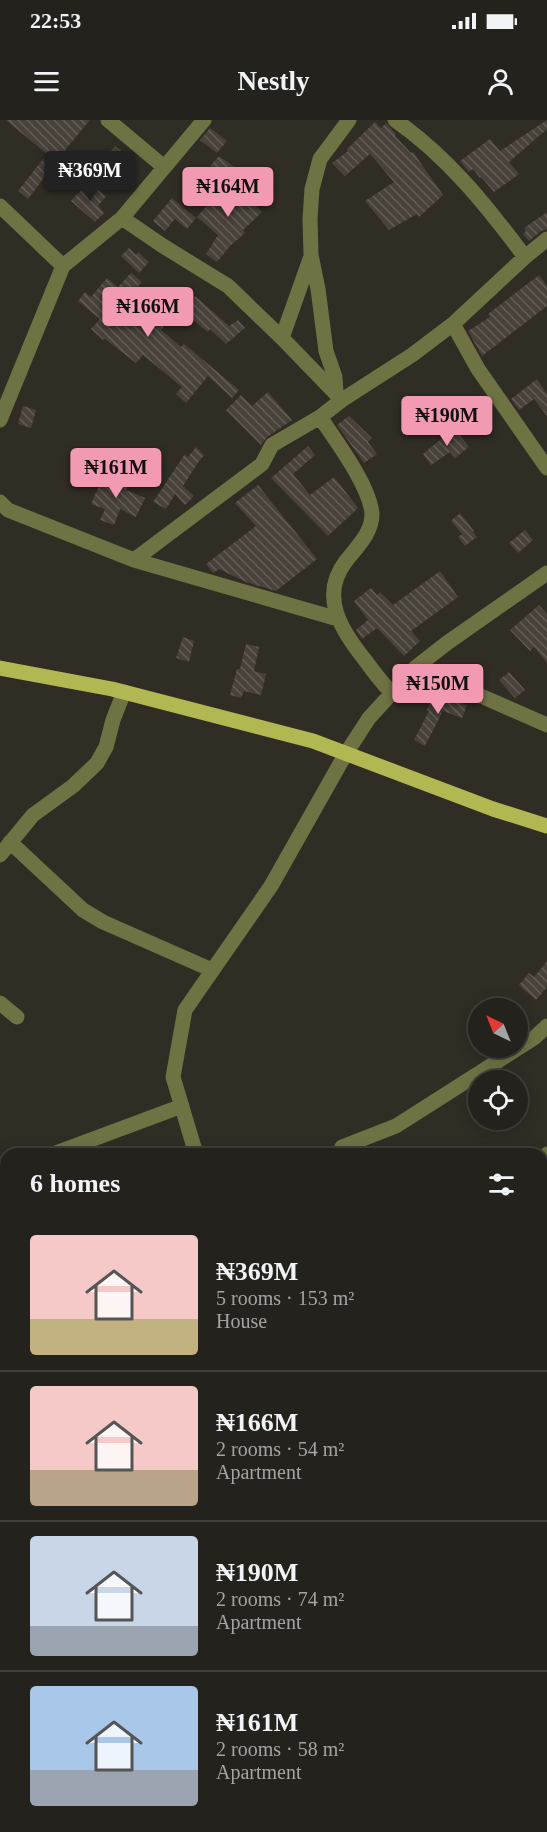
<!DOCTYPE html>
<html lang="en">
<head>
<meta charset="utf-8">
<style>
	body { margin:0; font-family:"Times New Roman",serif; background:#302f29; color:#f1f3f6; height:100vh; display:flex; flex-direction:column; font-size:22px; white-space:nowrap }
	* { box-sizing:border-box; margin:0 }
	p { font-size:20px; color:#a3a4a3 }
	.icon { flex:none; width:33px; height:33px; fill:none; stroke:currentColor; stroke-width:2; stroke-linecap:round; stroke-linejoin:round }
	.map { position:relative; flex:1; overflow:hidden }
	.panel { position:absolute; left:0px; top:1028px; width:548px; height:686px; display:flex; flex-direction:column; background:#24221c; border-radius:18px 18px 0 0; box-shadow:0 3px 15px #0003,0 0 0 2px #413f3b }
	.panel>* { flex:none }
	.needle { width:39px; rotate:317deg }
	.controls { position:absolute; left:468px; top:878px; display:grid; gap:12px }
	.controls a { display:grid; place-items:center; width:60px; height:60px; border-radius:50%; background:#24221c; box-shadow:0 3px 15px #0003,0 0 0 2px #413f3b; font-size:30px }
	.price { position:absolute; translate:-50% -51px; padding:0 14px; border-radius:6px; background:#f19ab1; color:#111; font-size:20px; line-height:39px; filter:drop-shadow(0 2px 3px #0008) }
	.price::after { content:''; position:absolute; left:50%; top:36px; width:18px; height:14px; margin-left:-9px; background:inherit; clip-path:polygon(0 0,100% 0,50% 100%) }
	.price.on { background:#222; color:#fff }
	ul { padding:0; list-style:none }
	li { display:flex; align-items:center; gap:18px; height:150px; padding:0 30px }
	li+li { border-top:2px solid #413f3b }
	li span { display:grid; place-items:center; flex:none; width:168px; height:120px; border-radius:6px; color:#555 }
	li>.icon { margin-inline-start:auto }
	span .icon { width:72px; height:72px; fill:#fffc; stroke-width:1 }
	li b { font-size:26px }
	h2 { display:flex; justify-content:space-between; align-items:center; height:72px; padding:0 30px; font-size:26px }
	.status { display:flex; justify-content:space-between; align-items:center; height:42px; padding:0 30px; background:#24221c; direction:ltr }
	.status svg { height:16px; fill:currentColor }
	header { display:flex; justify-content:space-between; align-items:center; height:78px; padding:0 30px; background:#24221c; font-size:27px; font-weight:700 }
	.map>svg:first-child { display:block }
</style>
</head>
<body>
<div class="status"><b>22:53</b><svg viewBox="0 0 49 12"><path d="M0 12V9h3v3zM5 12V6h3v6zM10 12V3h3v9zM15 12V0h3v12zM26 1h20v11H26zM47 4h2v5h-2z"/></svg></div>
<header><svg class="icon" aria-label="menu" viewBox="0 0 24 24"><path d="M4 6h16M4 12h16M4 18h16"/></svg>Nestly<svg class="icon" aria-label="person" viewBox="0 0 24 24"><circle cx="12" cy="8" r="4"/><path d="M4 21q1-7 8-7t8 7"/></svg></header>
<div class="map">
<svg width="547" height="1712" viewBox="0 0 547 1712">
	<defs>
		<pattern id="building-back-hatch" width="6" height="6" patternUnits="userSpaceOnUse" patternTransform="scale(1.5)"><rect width="6" height="6" fill="#48423a"/><path d="M-1 5l2 2M0 0l6 6M5-1l2 2" fill="none" stroke="#625d56"/></pattern>
	</defs>
	<rect width="100%" height="100%" fill="#302d25"/>
	<path fill="url(#building-back-hatch)" d="M6,0H90L65,30L81,43L85,39L96,48L84,62L61,43L53,53L50,50L28,79L18,71L47,34Z
		M547,0V9L509,42L519,54L494,72L481,57L480,58L473,49L469,52L460,41L490,19L500,31Z
		M375,2L381,8L386,3L396,14L395,16L411,33L413,32L443,75L419,97L417,94L389,110L365,81L394,62L370,34L345,56L332,43L348,31L347,29Z
		M210,8L227,21L217,33L200,20Z
		M115,26L126,35L116,47L106,38Z
		M219,36L236,48L228,60L210,46Z
		M228,61L262,92L243,110L245,113L230,126L217,142L206,134L218,115L197,97Z
		M89,62L106,76L98,86L104,93L95,102L71,81Z
		M172,78L196,98L187,109L175,99L165,111L153,101Z
		M547,92V109L541,111L529,121L523,114L526,111L524,108Z
		M129,128L136,135L138,132L149,142L139,153L121,136Z
		M131,153L142,162L128,178L152,196L164,207L161,210L181,227L184,224L239,270L232,278L208,256L186,283L176,274L182,267L143,235L136,243L105,219L103,220L91,209L100,199L78,181L85,172L91,177L107,158L118,167Z
		M539,155L547,166V186L482,236L468,211L490,197L488,194Z
		M195,176L229,206L238,200L245,208L226,224L210,209L208,212L182,191Z
		M537,259L547,274V296L534,279L519,290L511,279Z
		M268,272L292,300L267,317L261,325L226,290L241,275L252,286Z
		M23,286L36,290L31,308L18,304Z
		M349,296L372,318L368,322L377,334L364,343L337,305Z
		M454,308L469,327L455,338L450,332L431,345L423,334Z
		M308,326L315,335L293,354L310,375L334,357L358,388L328,416L271,358Z
		M196,327L204,335L197,344L183,366L194,376L185,385L175,374L166,389L153,382L185,334L188,337Z
		M104,354L116,358L118,355L130,360L126,370L145,378L136,397L120,389L114,405L100,400L105,389L91,384Z
		M258,365L317,439L276,471L246,462L219,449L213,453L206,444L256,406L235,383Z
		M460,393L474,411L473,412L477,417L465,426L458,417L462,414L451,401Z
		M525,410L533,420L518,433L509,423Z
		M440,451L458,477L411,511L420,521L404,536L377,508L362,519L356,510L368,500L354,481L371,468L377,475L380,472L393,485Z
		M539,485L547,494V543L534,527L530,531L510,510Z
		M183,517L194,521L189,542L176,538Z
		M246,524L259,527L254,551L266,554L261,575L244,571L241,578L230,575L237,549H240Z
		M509,552L525,570L515,578L499,560Z
		M434,571L444,574V577L467,585L462,598L443,591L425,626L414,620L429,591L427,590Z
		M547,841V867L536,880L519,865L529,853L534,857Z"/>
	<g fill="none" stroke-linecap="round" stroke-linejoin="round">
		<path stroke="#737069" stroke-width="2" stroke-dasharray="3 4.5" stroke-linecap="butt" d="M542,1629L547,1645"/>
		<path stroke="#6f7344" stroke-width="15" d="M108,0L164,47
			M395,0C447,36 487,86 525,137
			M0,86L63,146L122,98L204,0
			M122,98L163,126L228,166L282,218L342,280
			M453,204L478,249L547,348
			M282,218L310,139
			M336,272L335,257L326,231L318,169L311,135L310,99L312,69L320,39L349,0
			M320,297C336,321 370,366 372,394C372,413 357,427 346,441C319,476 341,510 365,540C373,551 381,562 391,572
			M0,300L63,146
			M0,382L8,390L134,440L338,499
			M134,440L262,344L272,325L320,297L342,280L412,235L453,204L525,137L547,119
			M415,548L440,561L481,576L547,605
			M10,722L83,790L103,802L212,850
			M0,735L33,695L73,666L97,643L106,627L113,600L124,572
			M0,883L17,897
			M342,1027L396,1006L534,918L547,906
			M53,1034L182,986
			M196,1034L173,957L185,890L271,766L345,635L369,598L415,548L447,523L547,453
			M542,1044L547,1034
			M0,1053L6,1050
			M542,1083L547,1087
			M0,1194L6,1197
			M542,1242L547,1246
			M0,1435L6,1439
			M542,1572L547,1575
			M0,1639L6,1631
			M0,1705L14,1712
			M193,1707L196,1712
			M399,1707L403,1712"/>
		<path stroke="#b1b851" stroke-width="15" d="M0,548L112,569L313,621L493,689L547,706"/>
	</g>
</svg>
<div class="controls">
<a><svg class="needle" viewBox="-14 -14 28 28"><path d="M0-13l5 13h-10z" fill="#e53935"/><path d="M0 13l5-13h-10z" fill="#a3a4a3"/></svg></a>
<a><svg class="icon" aria-label="locate" viewBox="0 0 24 24"><circle cx="12" cy="12" r="6"/><path d="M12 2v4M12 18v4M2 12h4M18 12h4"/></svg></a>
</div>
<b class="price on" style="left:90px;top:82px">₦369M</b>
<b class="price" style="left:228px;top:98px">₦164M</b>
<b class="price" style="left:148px;top:218px">₦166M</b>
<b class="price" style="left:447px;top:327px">₦190M</b>
<b class="price" style="left:116px;top:379px">₦161M</b>
<b class="price" style="left:438px;top:595px">₦150M</b>
<section class="panel">
<h2>6 homes<svg class="icon" aria-label="filters" viewBox="0 0 24 24"><path d="M4 7h16M4 17h16"/><circle cx="9" cy="7" r="2"/><circle cx="15" cy="17" r="2"/></svg></h2>
<ul>
<li><span style="background:linear-gradient(#f6c9c9 70%,#c2b280 0)"><svg class="icon" aria-label="home" viewBox="0 0 24 24"><path d="M3 11l9-7 9 7M6 9v11h12V9"/></svg></span><div><b>₦369M</b><p>5 rooms · 153 m²</p><p>House</p></div></li>
<li><span style="background:linear-gradient(#f6c9c9 70%,#b9a48a 0)"><svg class="icon" aria-label="home" viewBox="0 0 24 24"><path d="M3 11l9-7 9 7M6 9v11h12V9"/></svg></span><div><b>₦166M</b><p>2 rooms · 54 m²</p><p>Apartment</p></div></li>
<li><span style="background:linear-gradient(#c9d6e8 75%,#9aa5b1 0)"><svg class="icon" aria-label="home" viewBox="0 0 24 24"><path d="M3 11l9-7 9 7M6 9v11h12V9"/></svg></span><div><b>₦190M</b><p>2 rooms · 74 m²</p><p>Apartment</p></div></li>
<li><span style="background:linear-gradient(#a9c7e8 70%,#9aa5b1 0)"><svg class="icon" aria-label="home" viewBox="0 0 24 24"><path d="M3 11l9-7 9 7M6 9v11h12V9"/></svg></span><div><b>₦161M</b><p>2 rooms · 58 m²</p><p>Apartment</p></div></li>
</ul>
</section>
</div>
</body>
</html>
